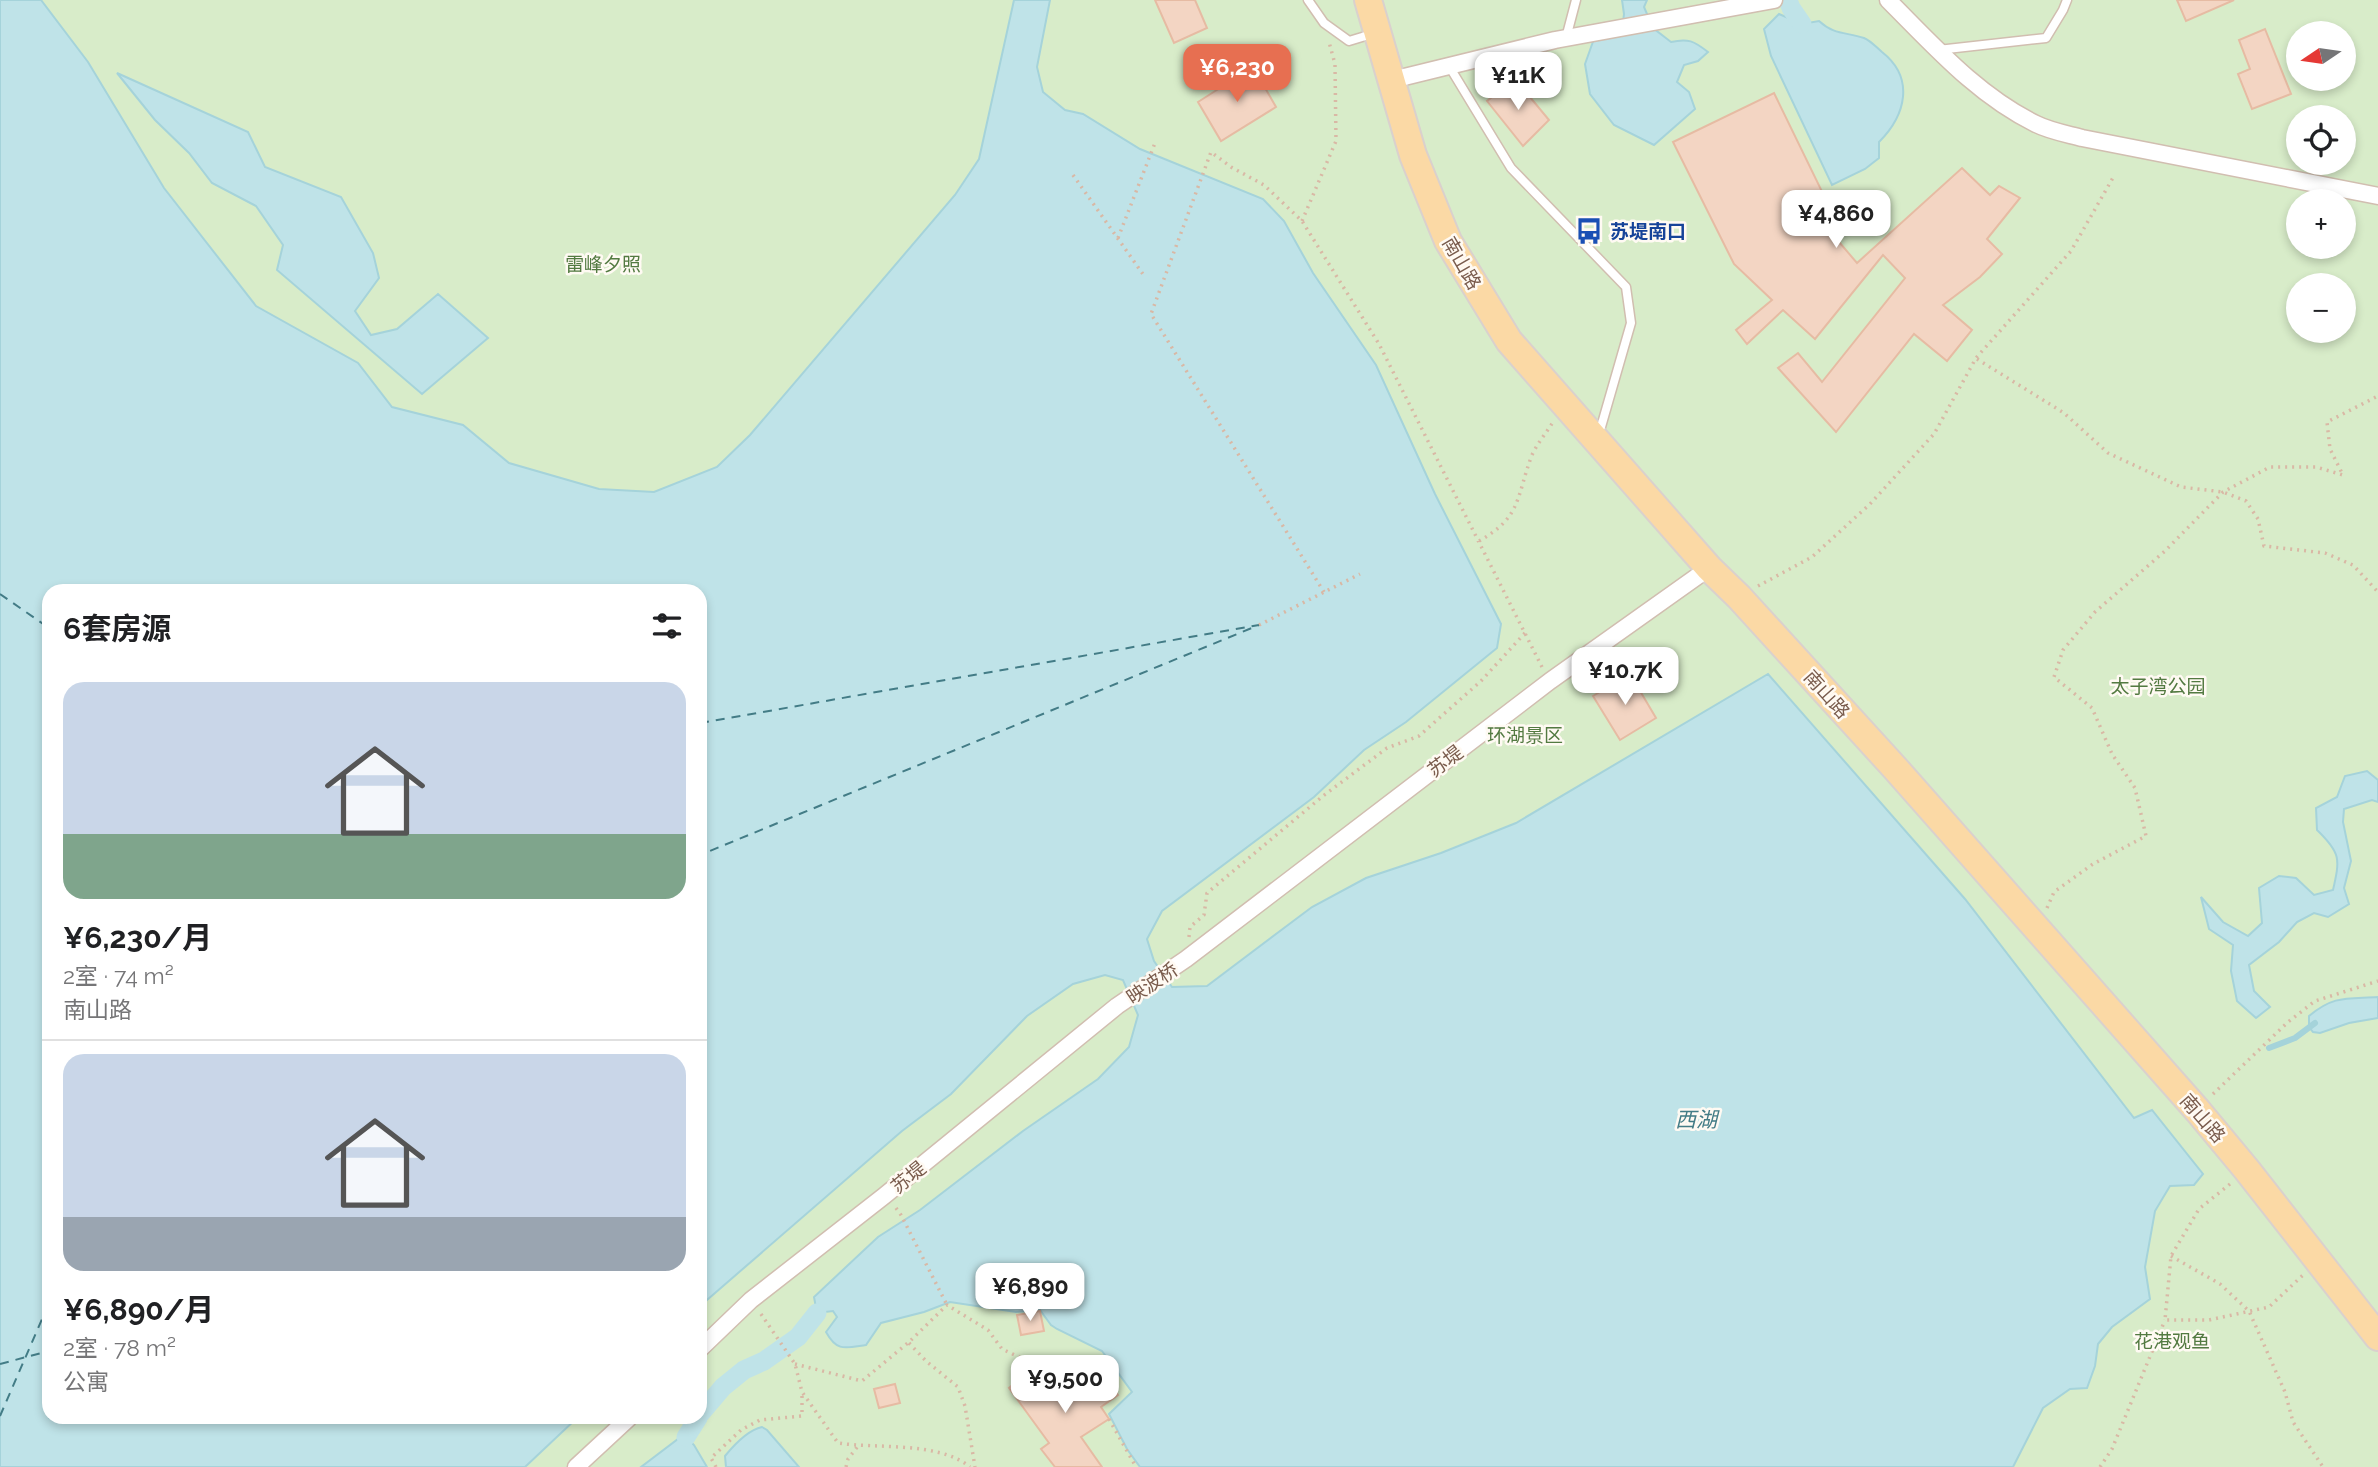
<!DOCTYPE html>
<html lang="zh">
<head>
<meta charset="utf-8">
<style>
	body { margin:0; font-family:Raleway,"Noto Sans SC",sans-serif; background:#f6f6f6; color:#202124; height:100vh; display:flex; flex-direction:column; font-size:26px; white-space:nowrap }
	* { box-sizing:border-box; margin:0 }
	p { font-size:23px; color:#757577 }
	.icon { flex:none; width:38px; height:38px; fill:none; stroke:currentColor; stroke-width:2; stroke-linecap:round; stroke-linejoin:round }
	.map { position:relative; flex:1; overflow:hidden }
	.side { position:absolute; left:42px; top:584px; width:665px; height:840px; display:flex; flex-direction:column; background:#fff; border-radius:21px; box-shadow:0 4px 10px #0003 }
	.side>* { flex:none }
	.needle { width:46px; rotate:257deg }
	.fabs { position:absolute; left:2286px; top:21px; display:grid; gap:14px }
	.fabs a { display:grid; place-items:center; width:70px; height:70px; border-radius:50%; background:#fff; box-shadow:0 4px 10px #0003; font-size:35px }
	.price { position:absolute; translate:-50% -60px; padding:0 16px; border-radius:14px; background:#fff; color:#222; font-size:23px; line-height:46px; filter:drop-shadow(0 2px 4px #0008) }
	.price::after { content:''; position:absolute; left:50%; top:42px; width:21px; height:16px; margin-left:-10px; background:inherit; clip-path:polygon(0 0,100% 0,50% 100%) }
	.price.current { background:#e76f51; color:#fff }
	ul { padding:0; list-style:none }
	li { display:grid; align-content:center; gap:14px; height:371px; padding:0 21px }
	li+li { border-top:2px solid #e0e0e0 }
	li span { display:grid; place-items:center; height:217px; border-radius:21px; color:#555 }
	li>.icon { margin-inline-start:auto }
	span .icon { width:126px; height:126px; fill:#fffc; stroke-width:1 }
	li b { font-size:30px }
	h2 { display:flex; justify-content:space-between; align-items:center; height:84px; padding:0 21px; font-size:30px }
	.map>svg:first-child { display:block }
</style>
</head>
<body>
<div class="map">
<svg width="2378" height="1467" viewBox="0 0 2378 1467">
	<rect width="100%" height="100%" fill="#fdf6ec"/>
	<path fill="#d8ecc9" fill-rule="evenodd" d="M0,0H2378V1467H0ZM2298,33H2343V79H2298ZM2298,117H2343V163H2298ZM2298,201H2343V247H2298ZM2298,285H2343V331H2298ZM49,592H700V1418H49Z"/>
	<path fill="#bfe3e8" stroke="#a5d3da" stroke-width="2" d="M0,0H41L88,62L164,188L256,306L358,363L392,407L463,425L509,463L599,489L654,492L717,467L750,435L955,195L979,159L1014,0H1050L1037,67L1043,92L1065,110L1083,114L1140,149L1263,199L1284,221L1313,273L1376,365L1435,494L1501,624L1497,648L1406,722L1364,750L1314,797L1162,911L1147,939L1154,961L1172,987L1207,986L1312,907L1366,878L1441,853L1516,823L1768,674L1965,899L2134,1118L2152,1110L2203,1174L2194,1185L2170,1186L2155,1211L2145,1267L2150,1299L2112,1327L2098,1344L2095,1366L2087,1388L2070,1389L2043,1408L2013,1467H1140L1127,1449L1109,1414L1132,1392L1102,1351L1057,1329L1051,1325L1040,1310L1016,1312L950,1302L924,1312L881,1323L866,1345C845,1348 837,1352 826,1332L837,1317L833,1311L817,1313L814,1297L878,1237L920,1210L1023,1131L1098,1079L1129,1047L1138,1015L1123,980L1105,975L1073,984L1027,1016L951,1094L902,1131L700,1306V592H49V1418H577L525,1467H0Z
		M1622,0H1647L1644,7L1653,28L1671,42C1688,38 1694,41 1708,52L1698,61L1684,65L1677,82L1689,92L1695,109L1654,145L1614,125L1590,94L1585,64L1595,36L1622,30L1624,14Z
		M1779,14L1802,24L1819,21C1834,35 1846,32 1864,38C1871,41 1876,47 1882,52C1915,78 1906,115 1879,142V158L1865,169L1832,185L1771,56L1764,29Z
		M117,73L248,132L265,167L341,197L373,253L379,278L355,311L371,335L397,329L438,294L488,338L422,394L277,270L283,245L256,206L212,183L189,153L155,120Z
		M2367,771L2378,780V802L2372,800L2344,809L2343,822L2351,861L2344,888L2349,904L2328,917L2314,913L2297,922L2279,942L2249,965L2254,991L2270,1007L2256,1018L2237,1001L2231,971L2233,945L2209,929L2201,897L2223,922L2248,936L2262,923L2259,888L2279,876L2296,878L2314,895L2333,890C2340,859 2341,853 2317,830L2316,808L2337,797L2345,776Z
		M2378,997V1018L2349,1023L2320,1033L2313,1032L2309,1027V1016C2334,995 2347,999 2378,997Z
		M762,1427L767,1430L799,1467H726L725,1456C734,1445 748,1430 762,1427Z
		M686,1437L694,1445L707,1467H641L678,1439Z"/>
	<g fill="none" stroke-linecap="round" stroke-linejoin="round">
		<path stroke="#a5d3da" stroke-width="6" d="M2269,1048L2295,1038L2315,1023"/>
		<path stroke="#bfe3e8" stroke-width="19" d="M1788,0L1791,8L1802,24
			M700,1414L723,1387L744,1370L764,1361L798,1337L817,1313
			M686,1437L698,1418"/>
		<path stroke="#437c86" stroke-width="2" stroke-dasharray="9 7" stroke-linecap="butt" d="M0,594L49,628
			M700,723L1259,625L700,855
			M0,1364L49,1351
			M0,1416L49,1303"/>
	</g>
	<path fill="#f3d5c3" stroke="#e6bba3" stroke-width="2" d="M1155,0H1195L1207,28L1174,43Z
		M2177,0H2234L2186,21Z
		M2265,29L2291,94L2252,109L2238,74L2250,69L2239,40Z
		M1253,67L1276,107L1221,141L1198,102Z
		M1515,79L1549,120L1523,146L1487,101Z
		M1774,93L1830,208L1816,215L1857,263L1962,168L1990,195L1999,186L2020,198L1987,239L2002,254L1980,277L1943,305L1972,330L1947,361L1914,334L1836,432L1778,368L1798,353L1822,382L1905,278L1883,255L1815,339L1783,310L1747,344L1736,330L1772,300L1734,264L1673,142Z
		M1630,674L1656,718L1620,740L1593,696Z
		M1040,1311L1044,1331L1021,1335L1017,1315Z
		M1094,1363L1118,1395L1101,1407L1109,1419L1081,1437L1102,1467H1055L1041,1449L1049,1443L1009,1388L1037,1365L1066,1404L1091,1386L1081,1372Z
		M895,1384L900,1403L879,1408L874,1389Z"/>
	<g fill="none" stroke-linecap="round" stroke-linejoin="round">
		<defs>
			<path id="lane" d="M1308,0L1324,23L1349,41L1372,34
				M1566,38L1576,0
				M1938,50L2046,38L2063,10L2067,0
				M1449,66L1511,168L1626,287L1631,323L1601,427L1596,434"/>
			<path id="street" d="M1888,0C1934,46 1977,95 2036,124C2050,131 2067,134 2082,138L2378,196
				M1392,80L1555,40L1774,0
				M700,1349L751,1300L884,1196L1117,1006L1186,959L1550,681L1709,568
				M576,1467L629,1418"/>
			<path id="primary" d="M1368,0L1413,155L1448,241L1509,341L1709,568L1739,597L1895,768L2198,1111L2247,1170L2378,1337"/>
		</defs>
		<use href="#lane" stroke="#d1beb0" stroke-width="11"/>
		<use href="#street" stroke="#d1beb0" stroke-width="19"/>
		<use href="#primary" stroke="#dad1cd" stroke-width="30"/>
		<path stroke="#d9b8a5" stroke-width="3.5" stroke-dasharray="2 5" stroke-linecap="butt" d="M1073,175L1145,277
			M1302,221L1336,141L1335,64L1329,42
			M1118,238L1155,143
			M1977,359L2064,413L2108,453L2181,487L2223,492L2246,501L2258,519L2264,546L2325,553L2353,565L2378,592
			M1479,541C1522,517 1516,497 1532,455C1537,444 1546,433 1553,422
			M1758,586L1812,557L1870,504L1934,434L1976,358L2071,251L2114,176
			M1324,592L1151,314L1211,152L1231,167L1264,185L1302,221L1379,344L1542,667
			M1259,625L1360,574
			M2047,908L2054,892L2093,864L2146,836L2135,788L2112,754L2092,708L2054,677L2063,650L2095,612L2165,551L2223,492L2270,467H2316L2343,475L2330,449L2327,422L2378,396
			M1189,937L1190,927L1204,915L1207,893L1323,796L1387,748L1419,736L1481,681L1525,633
			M2213,1094L2288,1022L2315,1001L2378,981
			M2230,1184L2199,1209L2171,1256L2165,1320H2209L2269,1307L2303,1275
			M896,1208L901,1215L947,1305
			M2171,1256L2220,1284L2249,1311L2285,1392L2293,1422L2323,1467
			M761,1314L795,1364L802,1392L838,1443C876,1449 938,1441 970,1467
			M909,1343L926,1361L958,1387L965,1406L975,1467
			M795,1364L862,1381L909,1342L947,1305L988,1330L1002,1349L1019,1357L1040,1358L1077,1396
			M1109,1419L1136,1467
			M716,1467L711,1458L741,1430L760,1420L802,1416V1393
			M846,1467L848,1459L858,1446
			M2100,1467L2112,1449L2165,1320"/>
		<use href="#lane" stroke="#fff" stroke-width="8"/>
		<use href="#street" stroke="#fff" stroke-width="16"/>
		<use href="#primary" stroke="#fbd9a5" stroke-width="26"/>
	</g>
	<defs>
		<symbol id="bus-bare" viewBox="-9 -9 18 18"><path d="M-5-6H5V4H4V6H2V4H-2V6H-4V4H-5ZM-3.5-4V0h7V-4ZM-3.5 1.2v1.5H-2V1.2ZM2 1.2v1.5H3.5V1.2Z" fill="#1a4fb4" stroke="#fffaf3" stroke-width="2.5" paint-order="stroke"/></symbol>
	</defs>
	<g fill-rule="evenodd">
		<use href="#bus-bare" x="1570" y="212" width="38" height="38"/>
	</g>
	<g text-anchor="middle" stroke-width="5" stroke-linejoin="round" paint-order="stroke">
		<g font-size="19" font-weight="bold" fill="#164399" stroke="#fffaf3" text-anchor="start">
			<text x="1610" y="238">苏堤南口</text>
		</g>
		<g font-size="19" fill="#7a5c4d" stroke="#fffaf3">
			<text transform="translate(1462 263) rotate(60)" y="7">南山路</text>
			<text transform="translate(1827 694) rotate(48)" y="7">南山路</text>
			<text transform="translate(1445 761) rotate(-37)" y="7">苏堤</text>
			<text transform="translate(1152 983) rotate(-34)" y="7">映波桥</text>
			<text transform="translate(2203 1118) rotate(49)" y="7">南山路</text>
			<text transform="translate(908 1177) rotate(-39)" y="7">苏堤</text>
		</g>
		<g font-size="19" fill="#537a41" stroke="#fffaf3">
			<text x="603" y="271">雷峰夕照</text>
			<text x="2158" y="693">太子湾公园</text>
			<text x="1525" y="742">环湖景区</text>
			<text x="2172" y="1348">花港观鱼</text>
		</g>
		<g font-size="21" font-style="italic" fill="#437c86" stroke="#fffaf3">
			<text x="1696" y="1127">西湖</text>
		</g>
	</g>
</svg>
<div class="fabs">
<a><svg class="needle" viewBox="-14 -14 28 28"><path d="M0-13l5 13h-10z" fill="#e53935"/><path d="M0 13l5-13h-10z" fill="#757577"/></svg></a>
<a><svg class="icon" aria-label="locate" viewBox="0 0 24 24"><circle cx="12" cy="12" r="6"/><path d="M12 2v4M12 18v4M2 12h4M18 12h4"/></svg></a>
<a>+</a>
<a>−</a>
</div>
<b class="price current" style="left:1237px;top:104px">¥6,230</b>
<b class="price" style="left:1518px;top:112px">¥11K</b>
<b class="price" style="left:1836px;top:250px">¥4,860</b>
<b class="price" style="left:1625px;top:707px">¥10.7K</b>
<b class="price" style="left:1030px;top:1323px">¥6,890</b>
<b class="price" style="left:1065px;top:1415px">¥9,500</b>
<section class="side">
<h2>6套房源<svg class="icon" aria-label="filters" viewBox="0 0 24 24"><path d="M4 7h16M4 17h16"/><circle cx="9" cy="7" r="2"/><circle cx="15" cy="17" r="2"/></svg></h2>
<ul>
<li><span style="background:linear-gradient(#c9d6e8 70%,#7fa58c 0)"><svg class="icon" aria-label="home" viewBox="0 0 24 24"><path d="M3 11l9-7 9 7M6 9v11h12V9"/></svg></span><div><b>¥6,230/月</b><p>2室 · 74 m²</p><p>南山路</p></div></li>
<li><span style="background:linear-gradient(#c9d6e8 75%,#9aa5b1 0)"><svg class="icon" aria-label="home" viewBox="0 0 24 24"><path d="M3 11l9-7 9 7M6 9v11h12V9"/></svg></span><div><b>¥6,890/月</b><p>2室 · 78 m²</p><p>公寓</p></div></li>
</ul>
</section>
</div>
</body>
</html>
